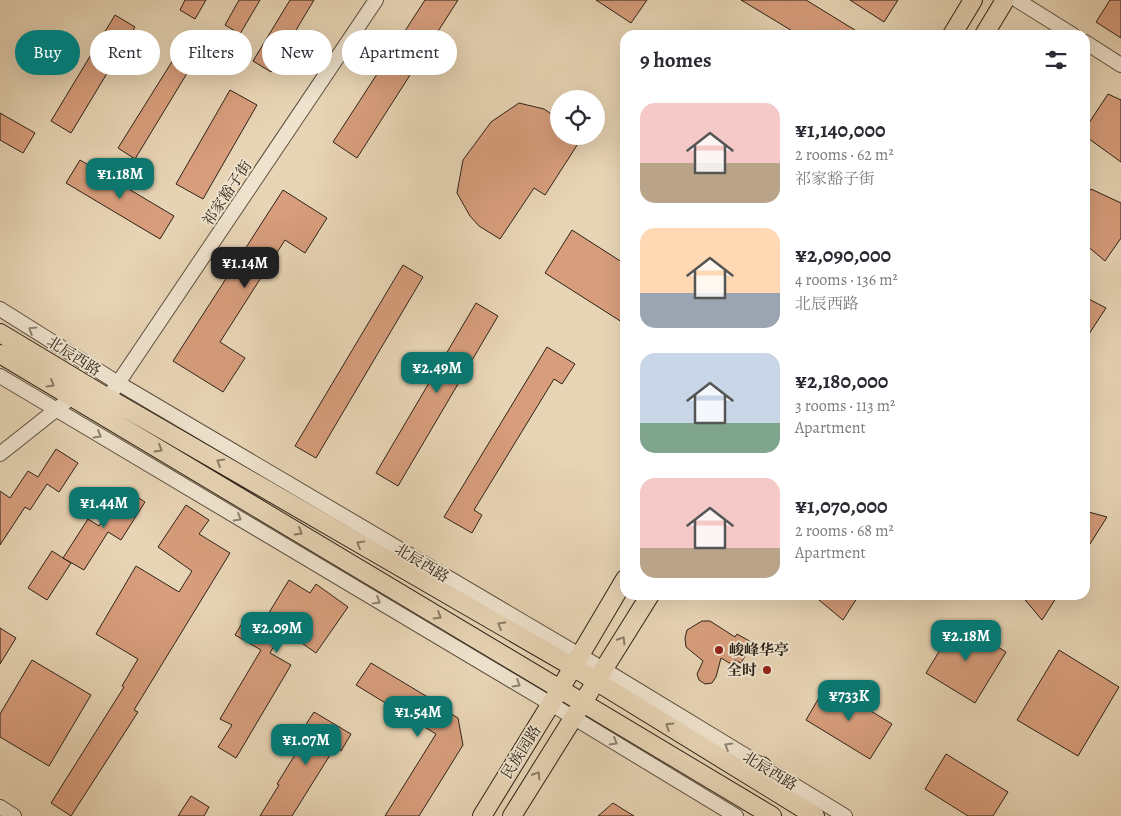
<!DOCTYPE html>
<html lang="en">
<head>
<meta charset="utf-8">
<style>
	body { margin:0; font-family:Alegreya,"Noto Serif SC",serif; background:#f2f2f3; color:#2b2b33; height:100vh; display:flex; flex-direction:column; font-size:19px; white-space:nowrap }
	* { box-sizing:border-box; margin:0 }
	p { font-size:16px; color:#7c7c81 }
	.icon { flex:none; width:28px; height:28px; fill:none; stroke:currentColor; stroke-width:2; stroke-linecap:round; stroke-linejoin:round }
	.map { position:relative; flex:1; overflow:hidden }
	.side { position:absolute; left:620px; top:30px; width:470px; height:570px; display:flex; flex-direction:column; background:#fff; border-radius:15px; box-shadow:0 5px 20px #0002 }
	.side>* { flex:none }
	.top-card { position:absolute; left:15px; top:30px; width:475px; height:45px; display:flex; gap:10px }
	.fabs { position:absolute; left:550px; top:90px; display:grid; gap:10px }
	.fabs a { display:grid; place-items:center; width:55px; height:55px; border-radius:50%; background:#fff; box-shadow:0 5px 20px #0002; font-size:25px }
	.price { position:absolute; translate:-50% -42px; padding:0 11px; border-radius:10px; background:#0f766e; color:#fff; font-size:16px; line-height:32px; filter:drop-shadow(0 1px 2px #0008) }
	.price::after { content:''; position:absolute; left:50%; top:30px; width:15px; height:11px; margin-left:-8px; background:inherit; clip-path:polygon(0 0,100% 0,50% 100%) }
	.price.selected { background:#222; color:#fff }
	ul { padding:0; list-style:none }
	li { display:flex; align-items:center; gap:15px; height:125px; padding:0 20px }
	li span { display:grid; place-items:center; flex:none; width:140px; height:100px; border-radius:15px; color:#555 }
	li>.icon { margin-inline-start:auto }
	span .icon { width:60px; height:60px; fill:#fffc; stroke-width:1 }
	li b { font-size:21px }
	h2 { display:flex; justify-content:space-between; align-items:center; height:60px; padding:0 20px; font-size:21px }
	.chip { padding:0 18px; border-radius:22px; background:#fff; box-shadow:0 5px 20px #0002; font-size:18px; line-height:45px }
	.chip.selected { background:#0f766e; color:#fff }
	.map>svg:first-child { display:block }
</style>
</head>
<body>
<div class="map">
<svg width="1121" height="816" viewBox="0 0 1121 816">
	<rect width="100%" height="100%" fill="#e7d4b4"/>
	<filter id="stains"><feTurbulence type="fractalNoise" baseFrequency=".004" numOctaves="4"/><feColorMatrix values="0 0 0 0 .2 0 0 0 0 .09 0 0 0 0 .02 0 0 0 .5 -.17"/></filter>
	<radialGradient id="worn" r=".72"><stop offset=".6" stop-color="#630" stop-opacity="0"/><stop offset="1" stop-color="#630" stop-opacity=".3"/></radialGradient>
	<path fill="#d79d7c" stroke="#2e2318" d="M185,0H206L195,19L180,10Z
		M239,0H260L240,34L225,25Z
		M290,0H314L271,72L253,61Z
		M425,0H458L357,158L333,142Z
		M596,0H647L631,23Z
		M741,0H806L863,35H799Z
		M850,0H898L884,22Z
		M1110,0H1121V38L1096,22Z
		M115,15L135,27L71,133L51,121Z
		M173,60L189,70L135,159L118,148Z
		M230,90L257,105L203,199L176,184Z
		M1108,94L1121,100V162L1085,136V129Z
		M519,103L544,109L559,119V136H583L545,195L534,188L500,239L479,226L470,216L457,193L463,160L491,122Z
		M0,113L35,133L23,153L0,140Z
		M80,160L174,216L160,239L66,183Z
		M1091,189L1121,203V238L1105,261L1085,244V197Z
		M283,190L327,218L305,253L285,240L220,342L245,358L223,392L173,361Z
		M572,230L625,264V324L545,273Z
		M403,265L423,277L316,458L295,446Z
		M1085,297L1106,308L1085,340Z
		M476,303L498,316L398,486L376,473Z
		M547,347L575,364L562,384L554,379L474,510L482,515L472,533L444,517Z
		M56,449L78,463L59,492L47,484L30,510L25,507L0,545V491L10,498L28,471L38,477Z
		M123,488L145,502L121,540L108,532L84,570L63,558L88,519L99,526Z
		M186,505L209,520L199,534L230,553L134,710L138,712L71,816L51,803L124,687L122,686L138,659L96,634L136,566L179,592L192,571L158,547Z
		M1085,511L1107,517L1085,552Z
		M52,551L71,563L47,600L28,588Z
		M289,580L310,593L316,584L348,607L316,653L283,630L270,653L291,665L236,758L218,747L232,725L220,719L261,650L235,635L244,620L259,629Z
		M813,595H859L843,620Z
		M1021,595H1058L1042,620Z
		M702,621H710L735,637L737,634L753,643L741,663L734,660L731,664L721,658L716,677L712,683L705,684L699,680L697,674L703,661L686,647L685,638L687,630Z
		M957,622L1006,652L975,703L926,673Z
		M0,628L16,638L0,664Z
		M1059,650L1119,687L1078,756L1017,720Z
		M32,660L91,695L49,766L0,737V714Z
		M371,663L446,708L445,710L458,718L463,745L419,816H385L436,734L356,685Z
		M827,684L892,724L870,759L806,720Z
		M314,712L351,734L341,751L335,747L292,816H260L279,785L277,784L309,732L303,729Z
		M946,754L1008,792L993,816H968L925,789Z
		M191,796L209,807L204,816H178Z
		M613,803L634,816H598Z"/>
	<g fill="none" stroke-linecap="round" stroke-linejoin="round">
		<defs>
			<path id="minor" d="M1017,0L1073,35
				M1085,42L1121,65
				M0,309L118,383L603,669L845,816
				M0,376L551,704L736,816
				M0,454L72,397L108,398L376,0
				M0,807L14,816"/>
			<path id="major" d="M952,35L973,0
				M984,35L1005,0
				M0,333L108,398L573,667L815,816
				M0,354L772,816
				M762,766L783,790
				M482,816L560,689L625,579
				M512,816L650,595"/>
		</defs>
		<use href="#minor" stroke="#5c4f3f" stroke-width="16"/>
		<use href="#major" stroke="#2e2318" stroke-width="20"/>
		<use href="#minor" stroke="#efe3ce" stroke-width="14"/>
		<use href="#major" stroke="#e7d4b4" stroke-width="18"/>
	</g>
	<defs><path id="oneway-chevron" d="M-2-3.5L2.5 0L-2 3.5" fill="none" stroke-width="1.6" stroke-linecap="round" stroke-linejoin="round" transform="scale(1.25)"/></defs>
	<g stroke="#8e8373">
		<use href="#oneway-chevron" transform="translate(32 330) rotate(-148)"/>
		<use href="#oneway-chevron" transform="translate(98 435) rotate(31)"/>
		<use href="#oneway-chevron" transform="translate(238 518) rotate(31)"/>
		<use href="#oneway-chevron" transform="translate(377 601) rotate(31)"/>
		<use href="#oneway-chevron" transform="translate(517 684) rotate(31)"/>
		<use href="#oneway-chevron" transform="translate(614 742) rotate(31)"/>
		<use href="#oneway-chevron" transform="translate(728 746) rotate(-149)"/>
	</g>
	<g stroke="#8a7c66">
		<use href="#oneway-chevron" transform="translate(51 384) rotate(31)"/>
		<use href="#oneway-chevron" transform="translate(159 449) rotate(31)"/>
		<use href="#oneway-chevron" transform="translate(220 462) rotate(-150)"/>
		<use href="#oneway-chevron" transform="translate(299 532) rotate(31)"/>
		<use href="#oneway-chevron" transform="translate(360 544) rotate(-150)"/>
		<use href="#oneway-chevron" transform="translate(438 616) rotate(31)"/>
		<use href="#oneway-chevron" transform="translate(501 625) rotate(-150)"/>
		<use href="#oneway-chevron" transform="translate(622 640) rotate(-58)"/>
		<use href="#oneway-chevron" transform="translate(669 726) rotate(-148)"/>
		<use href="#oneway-chevron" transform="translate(537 775) rotate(-58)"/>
	</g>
	<g fill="#8f2418" stroke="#efe3ce" stroke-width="2">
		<circle cx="719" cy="650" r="5"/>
		<circle cx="767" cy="670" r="5"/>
	</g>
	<g text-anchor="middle" stroke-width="4" stroke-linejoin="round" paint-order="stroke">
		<g font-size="15" fill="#2e2318" stroke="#efe3ce">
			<text transform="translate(227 193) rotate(-56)" y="5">祁家豁子街</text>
			<text transform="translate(74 356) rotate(32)" y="5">北辰西路</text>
			<text transform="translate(422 563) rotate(31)" y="5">北辰西路</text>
			<text transform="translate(521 752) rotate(-58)" y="5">民族园路</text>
			<text transform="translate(770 771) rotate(31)" y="5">北辰西路</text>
		</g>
		<g font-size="15" font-weight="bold" fill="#2e2318" stroke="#efe3ce" text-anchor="start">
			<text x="729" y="655">峻峰华亭</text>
			<text x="757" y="675" text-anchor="end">全时</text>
		</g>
	</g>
	<rect width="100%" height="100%" filter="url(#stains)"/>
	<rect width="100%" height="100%" fill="url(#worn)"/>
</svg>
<div class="fabs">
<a><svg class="icon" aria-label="locate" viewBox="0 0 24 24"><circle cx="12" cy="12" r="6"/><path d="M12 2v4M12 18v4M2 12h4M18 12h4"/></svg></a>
</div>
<b class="price" style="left:120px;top:200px">¥1.18M</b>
<b class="price selected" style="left:245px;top:289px">¥1.14M</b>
<b class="price" style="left:437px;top:394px">¥2.49M</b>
<b class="price" style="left:104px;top:529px">¥1.44M</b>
<b class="price" style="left:277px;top:654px">¥2.09M</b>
<b class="price" style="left:966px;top:662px">¥2.18M</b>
<b class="price" style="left:849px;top:722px">¥733K</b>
<b class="price" style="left:418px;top:738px">¥1.54M</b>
<b class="price" style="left:306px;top:766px">¥1.07M</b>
<div class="top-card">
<a class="chip selected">Buy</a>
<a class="chip">Rent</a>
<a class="chip">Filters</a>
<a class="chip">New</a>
<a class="chip">Apartment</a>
</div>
<section class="side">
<h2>9 homes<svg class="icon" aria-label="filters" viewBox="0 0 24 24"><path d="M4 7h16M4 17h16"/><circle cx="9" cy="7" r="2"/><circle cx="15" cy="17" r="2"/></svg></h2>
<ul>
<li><span style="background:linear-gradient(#f6c9c9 60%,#b9a48a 0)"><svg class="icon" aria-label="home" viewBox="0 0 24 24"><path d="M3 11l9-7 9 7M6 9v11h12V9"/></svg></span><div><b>¥1,140,000</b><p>2 rooms · 62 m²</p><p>祁家豁子街</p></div></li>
<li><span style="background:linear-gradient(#ffd9b3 65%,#9aa5b1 0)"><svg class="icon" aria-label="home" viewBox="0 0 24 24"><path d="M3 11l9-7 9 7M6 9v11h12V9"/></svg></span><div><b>¥2,090,000</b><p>4 rooms · 136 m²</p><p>北辰西路</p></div></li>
<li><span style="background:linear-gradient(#c9d6e8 70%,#7fa58c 0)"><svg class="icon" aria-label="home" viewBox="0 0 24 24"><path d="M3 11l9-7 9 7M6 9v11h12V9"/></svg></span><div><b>¥2,180,000</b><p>3 rooms · 113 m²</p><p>Apartment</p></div></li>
<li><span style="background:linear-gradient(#f6c9c9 70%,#b9a48a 0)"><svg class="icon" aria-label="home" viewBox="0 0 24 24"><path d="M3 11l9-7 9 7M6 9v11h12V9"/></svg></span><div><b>¥1,070,000</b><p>2 rooms · 68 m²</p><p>Apartment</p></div></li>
</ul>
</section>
</div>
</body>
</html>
